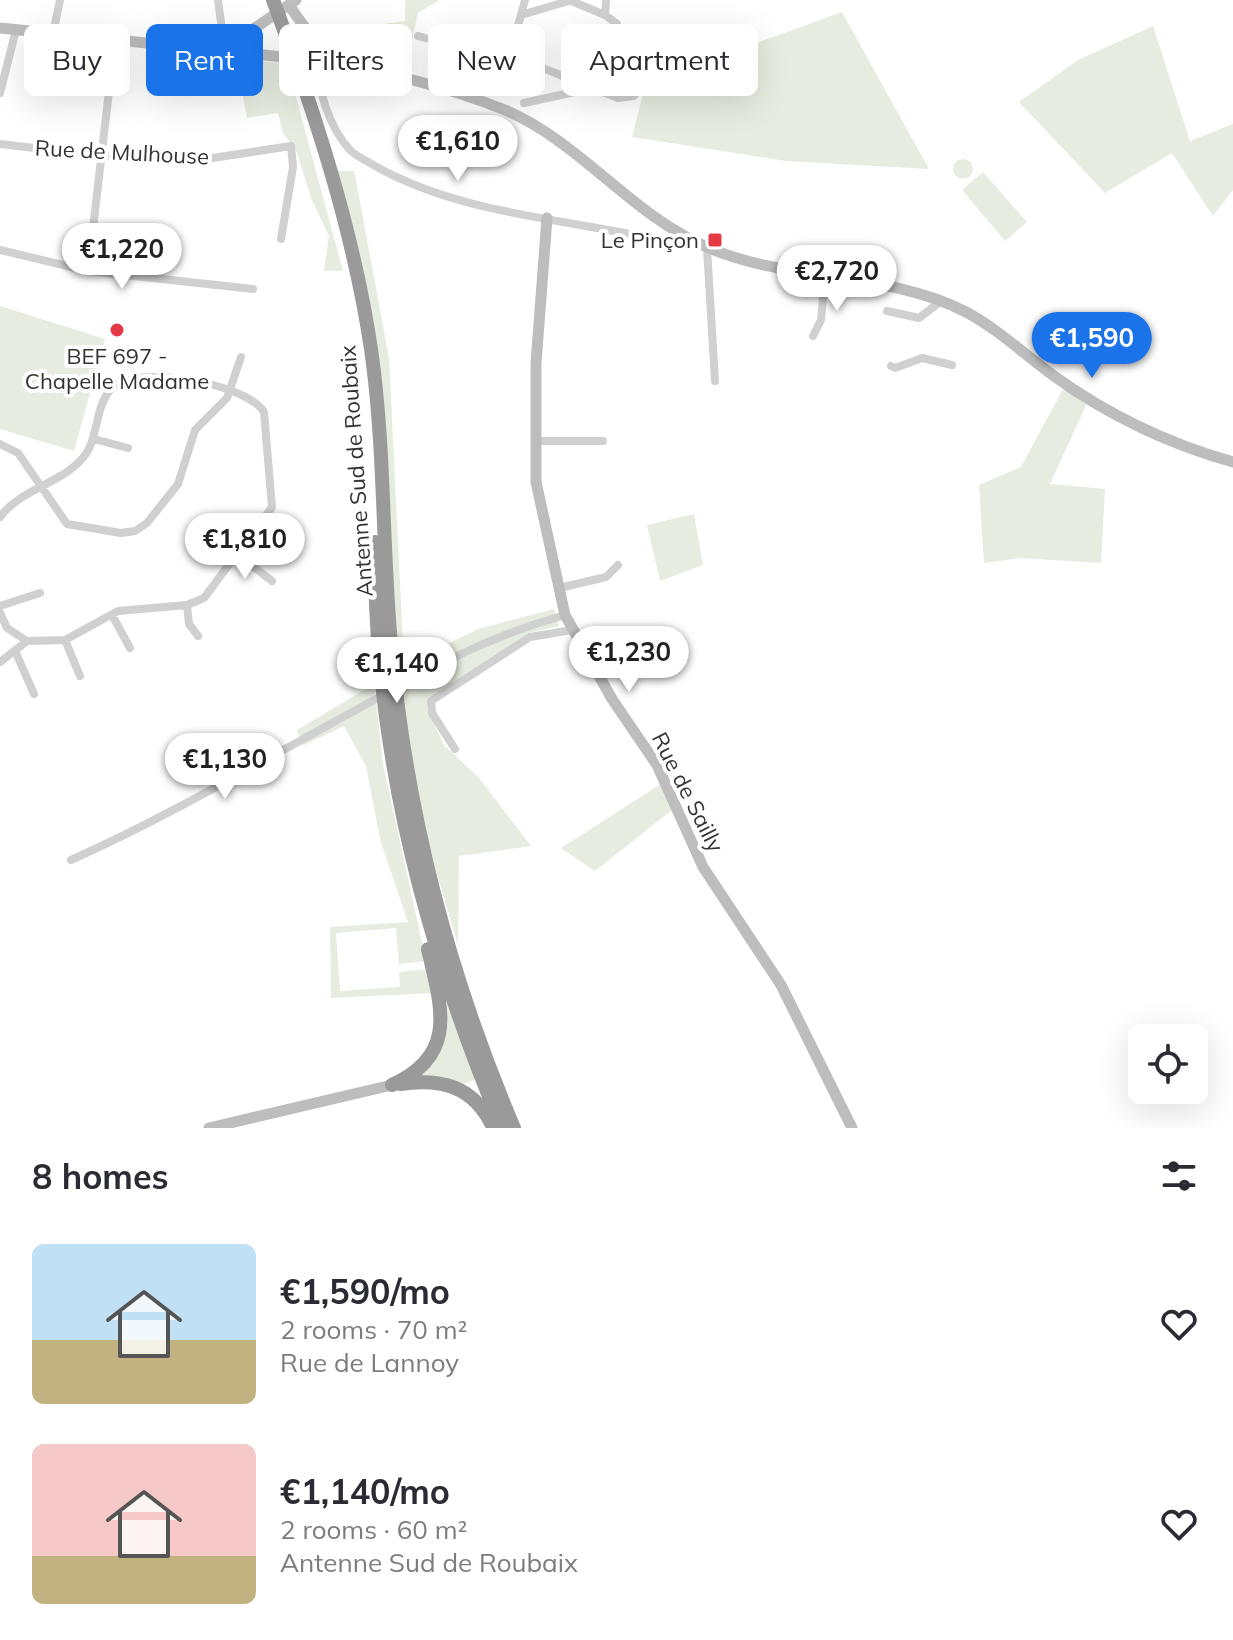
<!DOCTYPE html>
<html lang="en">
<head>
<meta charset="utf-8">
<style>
	body { margin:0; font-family:Mulish,sans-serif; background:#f2f2f3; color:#2b2b33; height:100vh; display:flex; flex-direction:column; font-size:30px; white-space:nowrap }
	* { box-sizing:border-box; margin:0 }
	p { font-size:26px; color:#7c7c81 }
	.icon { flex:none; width:44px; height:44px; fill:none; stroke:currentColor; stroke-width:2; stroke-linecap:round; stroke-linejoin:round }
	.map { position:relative; height:1128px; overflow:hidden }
	.side { display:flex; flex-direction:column; background:#fff; flex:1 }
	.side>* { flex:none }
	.guide { position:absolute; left:24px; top:24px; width:800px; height:72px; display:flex; gap:16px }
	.buttons { position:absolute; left:1128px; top:1024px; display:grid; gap:16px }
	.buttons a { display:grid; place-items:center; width:80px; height:80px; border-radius:12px; background:#fff; box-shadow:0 8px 32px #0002; font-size:40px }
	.price { position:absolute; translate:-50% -68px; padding:0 18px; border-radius:28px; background:#fff; color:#222; font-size:26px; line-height:52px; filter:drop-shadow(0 2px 4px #0008) }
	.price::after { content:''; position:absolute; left:50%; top:48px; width:24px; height:18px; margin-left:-12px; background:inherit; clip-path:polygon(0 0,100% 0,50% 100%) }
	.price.selected { background:#1a73e8; color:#fff }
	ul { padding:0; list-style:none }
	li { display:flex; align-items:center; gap:24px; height:200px; padding:0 32px }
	li span { display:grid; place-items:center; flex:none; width:224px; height:160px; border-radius:12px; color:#555 }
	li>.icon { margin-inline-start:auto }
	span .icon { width:96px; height:96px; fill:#fffc; stroke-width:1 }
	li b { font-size:34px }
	h2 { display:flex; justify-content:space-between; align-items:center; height:96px; padding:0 32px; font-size:34px }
	.chip { padding:0 28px; border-radius:12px; background:#fff; box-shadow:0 8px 32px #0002; font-size:28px; line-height:72px }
	.chip.selected { background:#1a73e8; color:#fff }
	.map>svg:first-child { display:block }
</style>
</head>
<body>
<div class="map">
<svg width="1233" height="1128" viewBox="0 0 1233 1128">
	<rect width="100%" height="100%" fill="#fff"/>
	<path fill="#e6ecdf" d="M405,0H439L418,13L412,40L397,44L390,65L335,51L323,38L327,32L405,21Z
		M842,12L929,169L786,161L632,137L646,83Z
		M1153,26L1190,141L1233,124V190L1213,216L1172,153L1105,193L1019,102L1078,60Z
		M236,58L287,64L343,271H324L329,236L311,198L296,150L283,133L278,113L247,118Z
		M953 169a10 10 0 1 1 20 0a10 10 0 1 1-20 0Z
		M335,171H354L355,175L389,358L404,666L478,629L554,609L559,626L532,632L429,699L427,709L444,745L479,778L531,846L459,856L458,945L424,830L400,693L404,669L399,674L380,415Z
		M983,172L1027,222L1005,241L962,190Z
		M0,306L105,339L74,451L0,429Z
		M1064,387L1087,403L1050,484L1105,489L1101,563L1021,558L984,563L979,485L1021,467Z
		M694,514L703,565L660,581L647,525Z
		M374,684L383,764L426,961L399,964L396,928L336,933L340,991L400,987L399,972L427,969L432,993L331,998L330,927L408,922L380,839L366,766L344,726L302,746L297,730Z
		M661,784L672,810L595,871L561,848Z
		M445,991L477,1079L463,1084L418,1078L429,1063Z"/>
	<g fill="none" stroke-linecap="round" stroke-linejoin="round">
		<path stroke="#d0d0d0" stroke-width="8" d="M218,0L225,52
			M525,0L521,15L569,1
			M605,15L606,0
			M53,34L60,0
			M418,36L487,55
			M313,41C316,77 324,122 350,150C357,157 366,160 375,166C462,215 569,219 664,241L673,239L678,232
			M510,52L521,15
			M0,93L16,30
			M463,95L487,55L500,51L618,98L634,96L639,89V79L617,24L605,15L569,0
			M524,103L593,88
			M0,144L102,156L206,159L291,146L293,167L281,239
			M707,248L715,381
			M0,250L88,271L253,289
			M88,271L115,40
			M887,311L919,318L940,302
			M813,336L821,320L825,276
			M891,366L895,368L922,358L952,365
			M94,439L128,448
			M535,441H603
			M0,444L18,453L67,524L121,533L135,531L147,523L178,484L195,430L227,398L241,357
			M0,517C20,490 58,484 80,461C100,442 93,409 111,389C134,363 246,383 264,412L272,507L204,598L187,605L118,611L65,640L27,641L0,662
			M238,555L272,581
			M559,588L606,577L618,565
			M187,605L189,624L198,636
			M0,606L40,593
			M0,613L7,628L27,641
			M112,615L130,648
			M65,640L80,676
			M16,653L34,694
			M455,749L432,713L431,701L530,637L572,630
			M71,860C165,818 255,765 345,716C423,673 479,639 565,615"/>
		<path stroke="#bdbdbd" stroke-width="11" d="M289,5C300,21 312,39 328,51C353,69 384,73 413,80C444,88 475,98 505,110C582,143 632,216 709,248C792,283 886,271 966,312C998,329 1025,355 1054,376C1108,415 1169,444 1233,462
			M0,28L341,63
			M221,51L296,0
			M547,218L536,363V482L565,615L612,699L657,765L703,867L781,985L852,1128
			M209,1128L392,1085"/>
		<path stroke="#9a9a9a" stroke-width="14" d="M273,0C315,113 353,229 371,349C385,446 382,546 391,644C406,811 448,973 514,1128
			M375,542C373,743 424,943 502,1128
			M400,1084C441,1078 473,1086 492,1125
			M392,1085C459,1055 441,1006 428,949"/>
	</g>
	<g fill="#e63946" stroke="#fff" stroke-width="3">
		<rect x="707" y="232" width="16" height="16" rx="4"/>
		<circle cx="117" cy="330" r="8"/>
	</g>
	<g text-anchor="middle" stroke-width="8" stroke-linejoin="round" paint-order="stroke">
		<g font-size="22" fill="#333" stroke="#fff">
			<text transform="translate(122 152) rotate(3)" y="8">Rue de Mulhouse</text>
			<text transform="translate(356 471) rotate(-94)" y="8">Antenne Sud de Roubaix</text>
			<text transform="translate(688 792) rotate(63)" y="8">Rue de Sailly</text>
		</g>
		<g font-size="22" fill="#333" stroke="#fff" text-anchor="end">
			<text x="699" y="248">Le Pinçon</text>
			<text x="117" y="364" text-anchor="middle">BEF 697 -<tspan x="117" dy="25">Chapelle Madame</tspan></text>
		</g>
	</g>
</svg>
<div class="buttons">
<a><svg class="icon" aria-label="locate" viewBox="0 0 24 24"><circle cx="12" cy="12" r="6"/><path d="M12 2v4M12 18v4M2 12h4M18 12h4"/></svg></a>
</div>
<b class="price" style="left:458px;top:183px">€1,610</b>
<b class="price" style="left:122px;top:291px">€1,220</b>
<b class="price" style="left:837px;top:313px">€2,720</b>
<b class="price selected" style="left:1092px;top:380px">€1,590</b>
<b class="price" style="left:245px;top:581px">€1,810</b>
<b class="price" style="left:629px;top:694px">€1,230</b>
<b class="price" style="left:397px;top:705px">€1,140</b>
<b class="price" style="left:225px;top:801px">€1,130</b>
<div class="guide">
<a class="chip">Buy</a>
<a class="chip selected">Rent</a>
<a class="chip">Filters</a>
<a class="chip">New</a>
<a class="chip">Apartment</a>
</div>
</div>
<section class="side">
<h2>8 homes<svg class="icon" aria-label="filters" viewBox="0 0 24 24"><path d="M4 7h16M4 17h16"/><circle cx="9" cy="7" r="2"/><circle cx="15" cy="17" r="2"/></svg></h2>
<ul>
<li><span style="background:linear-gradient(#bfe0f5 60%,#c2b280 0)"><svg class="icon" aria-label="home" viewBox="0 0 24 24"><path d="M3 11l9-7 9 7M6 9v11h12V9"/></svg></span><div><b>€1,590/mo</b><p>2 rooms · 70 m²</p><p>Rue de Lannoy</p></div><svg class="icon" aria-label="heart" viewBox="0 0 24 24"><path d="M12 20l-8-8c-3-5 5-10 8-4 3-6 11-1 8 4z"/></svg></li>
<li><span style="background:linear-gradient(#f6c9c9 70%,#c2b280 0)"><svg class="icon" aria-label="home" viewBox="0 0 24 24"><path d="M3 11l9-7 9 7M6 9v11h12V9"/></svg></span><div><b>€1,140/mo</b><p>2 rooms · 60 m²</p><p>Antenne Sud de Roubaix</p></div><svg class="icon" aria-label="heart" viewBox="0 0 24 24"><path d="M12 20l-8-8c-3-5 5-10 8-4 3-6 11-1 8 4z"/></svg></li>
</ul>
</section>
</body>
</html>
